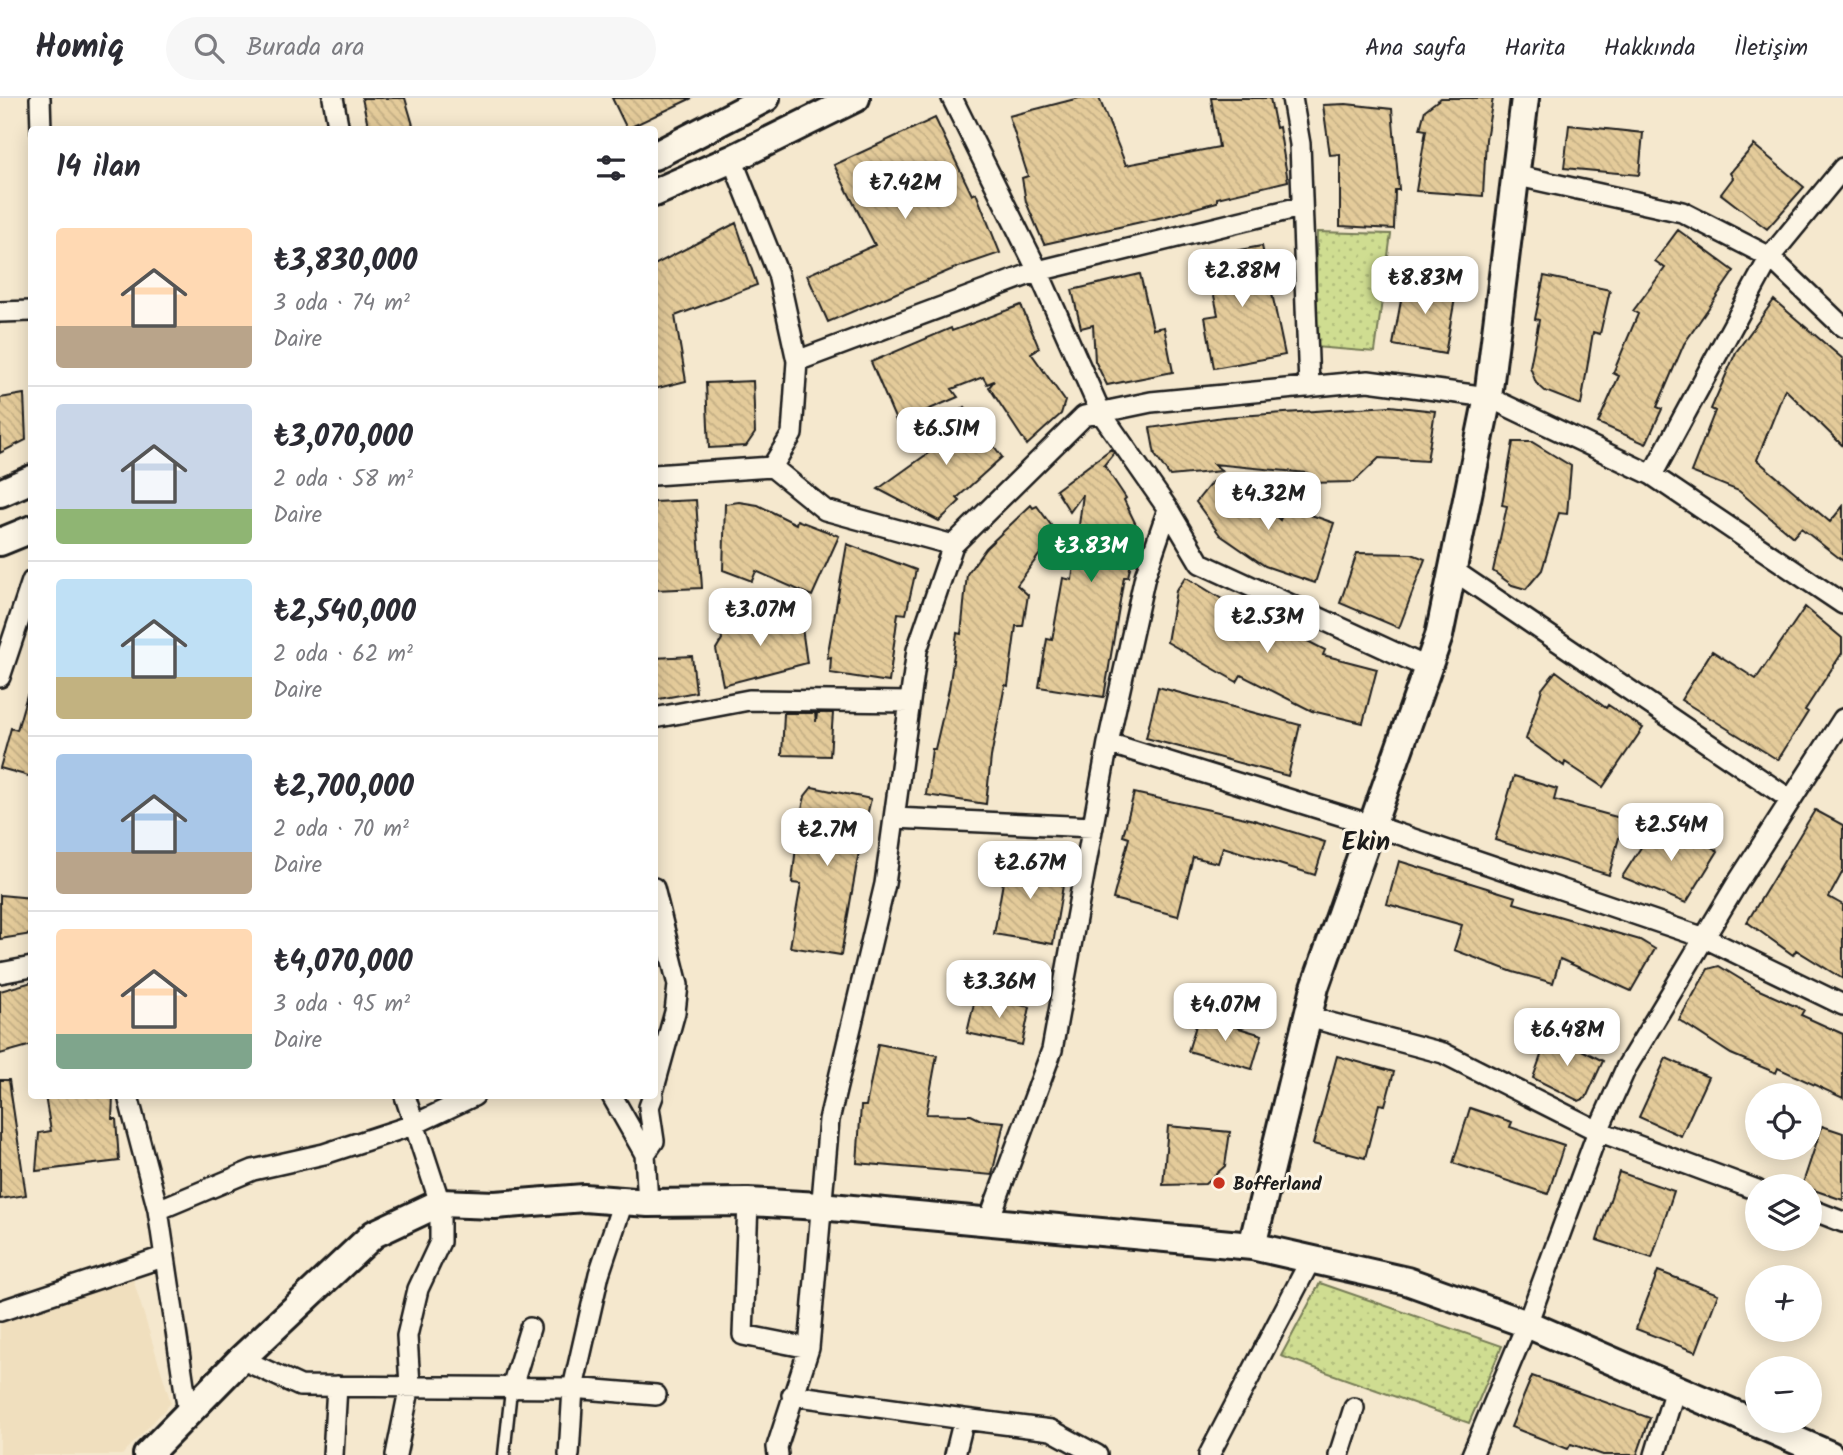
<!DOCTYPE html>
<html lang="tr">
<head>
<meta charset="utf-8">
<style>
	body { margin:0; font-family:Kalam,sans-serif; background:#f7f7f7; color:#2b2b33; height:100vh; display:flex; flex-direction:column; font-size:26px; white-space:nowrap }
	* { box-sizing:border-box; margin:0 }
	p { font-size:23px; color:#7c7c81 }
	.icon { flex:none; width:38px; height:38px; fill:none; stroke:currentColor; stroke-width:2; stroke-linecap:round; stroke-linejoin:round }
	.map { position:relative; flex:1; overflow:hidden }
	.details { position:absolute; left:28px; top:28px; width:630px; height:973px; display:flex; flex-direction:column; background:#fff; border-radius:7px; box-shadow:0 4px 18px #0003 }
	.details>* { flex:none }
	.controls { position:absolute; left:1745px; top:985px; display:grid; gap:14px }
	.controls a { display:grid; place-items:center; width:77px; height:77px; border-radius:50%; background:#fff; box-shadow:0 4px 18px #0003; font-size:35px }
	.price { position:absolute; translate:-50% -60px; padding:0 16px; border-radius:14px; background:#fff; color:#222; font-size:23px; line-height:46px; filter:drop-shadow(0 2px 4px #0008) }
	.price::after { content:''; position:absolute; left:50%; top:42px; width:21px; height:16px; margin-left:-10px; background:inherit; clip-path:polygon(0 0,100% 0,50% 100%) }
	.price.on { background:#0b8043; color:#fff }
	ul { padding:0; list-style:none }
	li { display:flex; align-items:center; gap:21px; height:175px; padding:0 28px }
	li+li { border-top:2px solid #e1e1e2 }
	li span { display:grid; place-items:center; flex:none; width:196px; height:140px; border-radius:7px; color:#555 }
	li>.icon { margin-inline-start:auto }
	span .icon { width:84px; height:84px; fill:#fffc; stroke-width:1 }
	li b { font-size:30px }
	h2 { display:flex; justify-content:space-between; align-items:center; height:84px; padding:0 28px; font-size:30px }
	header { display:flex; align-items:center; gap:42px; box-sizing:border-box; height:98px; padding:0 35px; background:#fff; border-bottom:2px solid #e1e1e2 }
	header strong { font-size:33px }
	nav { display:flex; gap:38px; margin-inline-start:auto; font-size:24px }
	.search { width:490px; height:63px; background:#f7f7f7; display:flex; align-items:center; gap:18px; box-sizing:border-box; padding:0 24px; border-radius:38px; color:#7c7c81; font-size:26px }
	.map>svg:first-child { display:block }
</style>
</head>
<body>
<header>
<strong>Homiq</strong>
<div class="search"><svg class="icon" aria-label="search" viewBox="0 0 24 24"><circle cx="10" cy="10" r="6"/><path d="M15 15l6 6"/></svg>Burada ara</div>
<nav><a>Ana sayfa</a><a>Harita</a><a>Hakkında</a><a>İletişim</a></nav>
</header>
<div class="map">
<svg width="1843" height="1357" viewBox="0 0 1843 1357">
	<defs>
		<pattern id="grass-dots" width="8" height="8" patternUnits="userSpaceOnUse" patternTransform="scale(1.75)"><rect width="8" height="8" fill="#cfdd91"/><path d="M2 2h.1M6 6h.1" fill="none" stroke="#b1bd7c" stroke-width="1.8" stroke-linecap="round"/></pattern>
		<pattern id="building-back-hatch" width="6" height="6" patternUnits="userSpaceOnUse" patternTransform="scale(1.75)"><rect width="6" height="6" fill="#e4cb9a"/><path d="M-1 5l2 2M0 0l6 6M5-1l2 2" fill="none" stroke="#c3ae84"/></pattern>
	</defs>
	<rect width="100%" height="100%" fill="#f5e8ce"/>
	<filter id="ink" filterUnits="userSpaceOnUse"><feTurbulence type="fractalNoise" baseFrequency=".0143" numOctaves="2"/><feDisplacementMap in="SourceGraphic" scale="14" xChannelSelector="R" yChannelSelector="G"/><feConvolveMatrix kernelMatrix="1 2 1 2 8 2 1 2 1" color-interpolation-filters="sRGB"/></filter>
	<g filter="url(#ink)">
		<path fill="#f0dfbe" d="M133,1181L171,1305L122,1357H0V1226Z"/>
		<path fill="url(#grass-dots)" stroke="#767c56" stroke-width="2" d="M1317,134L1391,136L1375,254L1315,249Z
			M1320,1185L1502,1248L1469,1325L1281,1258Z"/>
		<path fill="url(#building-back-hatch)" stroke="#1c1c1c" stroke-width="2" d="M362,0H405L413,27L394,32H369Z
			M612,0H692L627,31Z
			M1079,0H1099L1126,67L1219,49L1211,0H1270L1276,30L1279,29L1288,83L1217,100V104L1163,119L1044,146L1026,104L1022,80L1028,78L1009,18Z
			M1441,0H1493L1486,41L1483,98L1416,93L1426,32L1420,31L1425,12Z
			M1346,6L1392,11L1399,92H1395L1394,131L1340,128V56L1330,57L1323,7Z
			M935,20L972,97L976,95L1000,155L953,171L828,224L807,177L875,147L834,67Z
			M1569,27L1643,35L1639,77L1564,70Z
			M1754,47L1804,89L1767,131L1721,96L1733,80L1730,75Z
			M736,125L757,187L675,218L686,283L654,291V167Z
			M1678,132L1734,173L1684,246L1657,309L1662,311L1646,346L1598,325L1619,278L1613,275L1638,216L1633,213L1665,170L1655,163Z
			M1262,148L1285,257L1214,270L1205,219L1218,217L1206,158Z
			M1140,176L1153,231L1164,229L1173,274L1107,287L1095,263L1093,227L1081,230L1072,192Z
			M1544,178L1610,192L1600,236L1593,234L1581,307L1545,293L1536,285L1530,269L1539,222L1535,221Z
			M1405,180L1457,189L1445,256L1393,247Z
			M1774,202L1843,261V348L1785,291L1757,362L1830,424L1843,408V463L1801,430L1793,439L1739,393L1691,374L1715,313L1711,311L1736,254Z
			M1021,207L1039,250L1031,255L1065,303L1061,316L1027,347L989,289L994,283L987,286L983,279L952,291L958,299L897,325L871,264L951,230L952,233Z
			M753,283L755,335L746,348L709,350L706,285Z
			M24,296L26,342L0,355V300Z
			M1390,308L1435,313L1427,363L1379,360L1354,384L1307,385V375L1214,366L1222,373L1170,378L1155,357L1150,330L1223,319Z
			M965,309L1002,359L957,400L960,403L939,423L878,391L934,351L926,340Z
			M1513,344H1532L1571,368L1567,416L1559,415L1542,472L1526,491L1512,487L1493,473L1507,408L1502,407Z
			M1111,351L1114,355L1104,367L1126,400L1124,402L1138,431L1128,479H1124L1104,599L1039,589L1047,541L1052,542L1063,480L1072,482L1083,396L1070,414L1056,392Z
			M1212,384L1250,397L1280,422L1285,408L1334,425L1315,485L1265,468L1220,437L1196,404Z
			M696,402L702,490L654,492V404Z
			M739,404L758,407L796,426L797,422L839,438L812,498L756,473L752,483L723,472L725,406Z
			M1031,407L1033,410L1037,408L1056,434L1017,487L1028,497L1023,528H1016L1008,588L1005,587L991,659L986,706L926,697L932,651H935L949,591L957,535L961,536L967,476L986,450Z
			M847,446L916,472L906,516L898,515L889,584L830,575L831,559L827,560Z
			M1357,455L1412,456L1425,461L1399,530L1340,505Z
			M1186,479L1235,509L1236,506L1325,552L1323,557L1377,571L1363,625L1312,613L1241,577L1237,584L1167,544L1176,493Z
			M1805,509L1842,540V555L1805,612L1808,614L1778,662L1681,602L1712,553L1756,581Z
			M791,515L802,530L807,565L723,587L716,551L722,541L720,530Z
			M692,558L696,594L654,602V560Z
			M1556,573L1606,610L1608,607L1643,630L1603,689L1565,664L1564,668L1526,641L1542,591Z
			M1158,589L1300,627L1288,678L1146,640Z
			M27,597L32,598V679L0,670L11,630L17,632Z
			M784,615H815L816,624L817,615H833L830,658L782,657Z
			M1514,678L1557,691L1554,702L1624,721L1609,777L1495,742Z
			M812,689L871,701L861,742L841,857L790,849L801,786L792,785L798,730L805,698Z
			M1134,695L1254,722L1325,744L1315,777L1223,749L1218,765L1193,759L1178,818L1113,801L1129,740L1123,738Z
			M1815,712L1843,727V773L1829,799L1843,807V881L1796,852L1793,857L1747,824Z
			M1654,729L1678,735L1680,731L1718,753L1686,805L1622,779Z
			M1007,761L1066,770L1053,846L994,836Z
			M1399,763L1516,799L1514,805L1640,842L1655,851L1631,893L1560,861L1553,885L1513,874L1454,852L1462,827L1387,806Z
			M0,797L32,800V836L0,841Z
			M1719,868L1757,891L1804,912L1801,917L1843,936V1000L1778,970L1776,975L1731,956L1679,922L1708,871Z
			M32,884V947L0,956V893Z
			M976,897L1030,909L1022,947L967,935Z
			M1199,918L1262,937L1252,971L1188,953Z
			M1549,935L1603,963L1586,1000L1579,1003L1533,980Z
			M878,946L937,957L926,1016L971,1017L981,1022L1004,1024L992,1077L857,1065L861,1008H866Z
			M1337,958L1394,974L1385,1007L1379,1006L1365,1060L1313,1046Z
			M1666,960L1708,979L1681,1038L1639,1019Z
			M0,982H9L26,1097L0,1101Z
			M45,998H113L112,1021H116L119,1063L36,1073L39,1035L51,1033Z
			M1470,1010L1512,1024L1510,1029L1564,1047L1548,1096L1453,1065Z
			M1168,1028L1230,1034L1225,1068L1205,1086L1163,1087Z
			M1822,1028L1843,1035V1102L1802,1088Z
			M1619,1074L1674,1093L1652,1160L1597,1142Z
			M1658,1173L1718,1196L1696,1254L1636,1231Z
			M1532,1278L1650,1320L1637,1357H1603L1571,1346L1568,1351L1511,1329Z"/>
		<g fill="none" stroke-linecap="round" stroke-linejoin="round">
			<defs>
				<path id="lane" d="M504,1357L511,1292"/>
				<path id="street" d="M40,0L41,32
					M333,0L339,32
					M952,0L1038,173L1101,315L1168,411L1200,465L1428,570
					M1292,0L1300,46L1309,289
					M732,61L778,176L797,263L792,336L772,369
					M1518,78L1682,114L1770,159L1843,229
					M0,214L32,213
					M797,263L1038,173L1300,109
					M654,377L772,369L825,412L953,447
					M1652,377L1770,159L1843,70
					M1453,472L1791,702
					M0,579L32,483
					M654,620L749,602L910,604
					M1108,645L1372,727L1705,840L1843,907
					M894,720L1093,729
					M654,790L678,887L675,914L654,990
					M0,875L32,869
					M1308,919L1443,955L1598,1033L1757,1092
					M128,998L158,1112L188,1314
					M612,998L645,1056L648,1105
					M645,1056L654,1043L649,1009L653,998
					M748,1104L743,1237L809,1250
					M1810,1111L1843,1124
					M158,1112L253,1072L324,1056L413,1027L474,998
					M989,1122L1052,952L1108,645L1145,478L1168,411
					M0,1213L163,1159
					M241,1261L300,1288L573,1290L656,1297
					M511,1292L530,1230
					M792,1297L964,1321L955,1357
					M964,1321L1051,1332L1097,1357
					M333,1357L337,1288
					M396,1357L410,1287L407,1238L418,1191L440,1144V1105L405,998
					M569,1357L573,1290L599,1176L624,1101
					M778,1357L777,1349L809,1250L829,1022L885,786L917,552L953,447L1084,318L1151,304L1368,283L1488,299L1652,377L1843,506
					M1209,1357L1311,1161
					M1339,1357L1354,1310
					M1472,1357L1527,1226L1598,1033L1626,970L1736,787L1843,621
					M1655,1357L1675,1291"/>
				<path id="secondary" d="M654,58L766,0
					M654,95L732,61L856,0
					M0,395L32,381
					M0,444L32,431
					M1252,1148L1315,889L1439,538L1488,299L1525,0
					M147,1357L241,1261L374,1136L440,1105L495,1107L584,1100L648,1105L748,1104L820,1108L1252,1148L1407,1183L1527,1226L1830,1357"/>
			</defs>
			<use href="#lane" stroke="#1c1c1c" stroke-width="15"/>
			<use href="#street" stroke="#1c1c1c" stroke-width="24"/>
			<use href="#secondary" stroke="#1c1c1c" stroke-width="32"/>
			<use href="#lane" stroke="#fcf5e5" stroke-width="10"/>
			<use href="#street" stroke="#fcf5e5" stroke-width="19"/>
			<use href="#secondary" stroke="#fcf5e5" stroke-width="26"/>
		</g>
	</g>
	<circle fill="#c8321e" stroke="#fcf5e5" stroke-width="2.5" cx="1219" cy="1085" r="7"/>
	<g text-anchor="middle" stroke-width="6" stroke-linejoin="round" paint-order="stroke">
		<g font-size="19" font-weight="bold" fill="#1c1c1c" stroke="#fcf5e5" text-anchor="start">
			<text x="1233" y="1092">Bofferland</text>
		</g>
		<g font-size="26" font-weight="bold" fill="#1c1c1c" stroke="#fcf5e5">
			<text x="1366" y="752">Ekin</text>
		</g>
	</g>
</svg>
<div class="controls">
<a><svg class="icon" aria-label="locate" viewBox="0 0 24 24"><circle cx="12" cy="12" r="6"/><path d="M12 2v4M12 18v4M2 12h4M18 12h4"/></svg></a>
<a><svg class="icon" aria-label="layers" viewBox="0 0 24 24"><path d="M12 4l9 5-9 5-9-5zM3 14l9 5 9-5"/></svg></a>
<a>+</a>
<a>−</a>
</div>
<b class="price" style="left:905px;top:123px">₺7.42M</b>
<b class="price" style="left:1242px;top:211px">₺2.88M</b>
<b class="price" style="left:1425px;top:218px">₺8.83M</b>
<b class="price" style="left:946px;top:369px">₺6.51M</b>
<b class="price" style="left:1268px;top:434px">₺4.32M</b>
<b class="price on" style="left:1091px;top:486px">₺3.83M</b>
<b class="price" style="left:760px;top:550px">₺3.07M</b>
<b class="price" style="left:1267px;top:557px">₺2.53M</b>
<b class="price" style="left:1671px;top:765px">₺2.54M</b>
<b class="price" style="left:827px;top:770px">₺2.7M</b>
<b class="price" style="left:1030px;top:803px">₺2.67M</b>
<b class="price" style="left:999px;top:922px">₺3.36M</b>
<b class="price" style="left:1225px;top:945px">₺4.07M</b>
<b class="price" style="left:1567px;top:970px">₺6.48M</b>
<section class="details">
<h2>14 ilan<svg class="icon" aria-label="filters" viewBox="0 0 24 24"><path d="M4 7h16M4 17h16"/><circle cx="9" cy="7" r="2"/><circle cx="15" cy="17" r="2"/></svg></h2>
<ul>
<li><span style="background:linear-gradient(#ffd9b3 70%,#b9a48a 0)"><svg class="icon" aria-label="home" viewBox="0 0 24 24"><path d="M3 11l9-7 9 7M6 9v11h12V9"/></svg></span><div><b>₺3,830,000</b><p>3 oda · 74 m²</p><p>Daire</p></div></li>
<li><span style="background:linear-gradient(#c9d6e8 75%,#8fb573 0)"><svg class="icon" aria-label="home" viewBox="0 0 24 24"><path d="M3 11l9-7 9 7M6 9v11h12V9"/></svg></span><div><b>₺3,070,000</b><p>2 oda · 58 m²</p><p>Daire</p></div></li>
<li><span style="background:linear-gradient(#bfe0f5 70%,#c2b280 0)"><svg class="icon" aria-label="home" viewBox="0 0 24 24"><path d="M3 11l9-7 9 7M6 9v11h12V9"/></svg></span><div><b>₺2,540,000</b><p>2 oda · 62 m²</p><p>Daire</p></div></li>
<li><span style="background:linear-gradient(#a9c7e8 70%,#b9a48a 0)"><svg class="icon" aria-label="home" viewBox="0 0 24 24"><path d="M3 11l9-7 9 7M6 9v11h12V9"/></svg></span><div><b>₺2,700,000</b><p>2 oda · 70 m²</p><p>Daire</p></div></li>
<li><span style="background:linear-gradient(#ffd9b3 75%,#7fa58c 0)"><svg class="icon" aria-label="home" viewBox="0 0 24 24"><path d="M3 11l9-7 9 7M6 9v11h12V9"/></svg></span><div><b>₺4,070,000</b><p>3 oda · 95 m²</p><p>Daire</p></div></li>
</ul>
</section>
</div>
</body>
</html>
